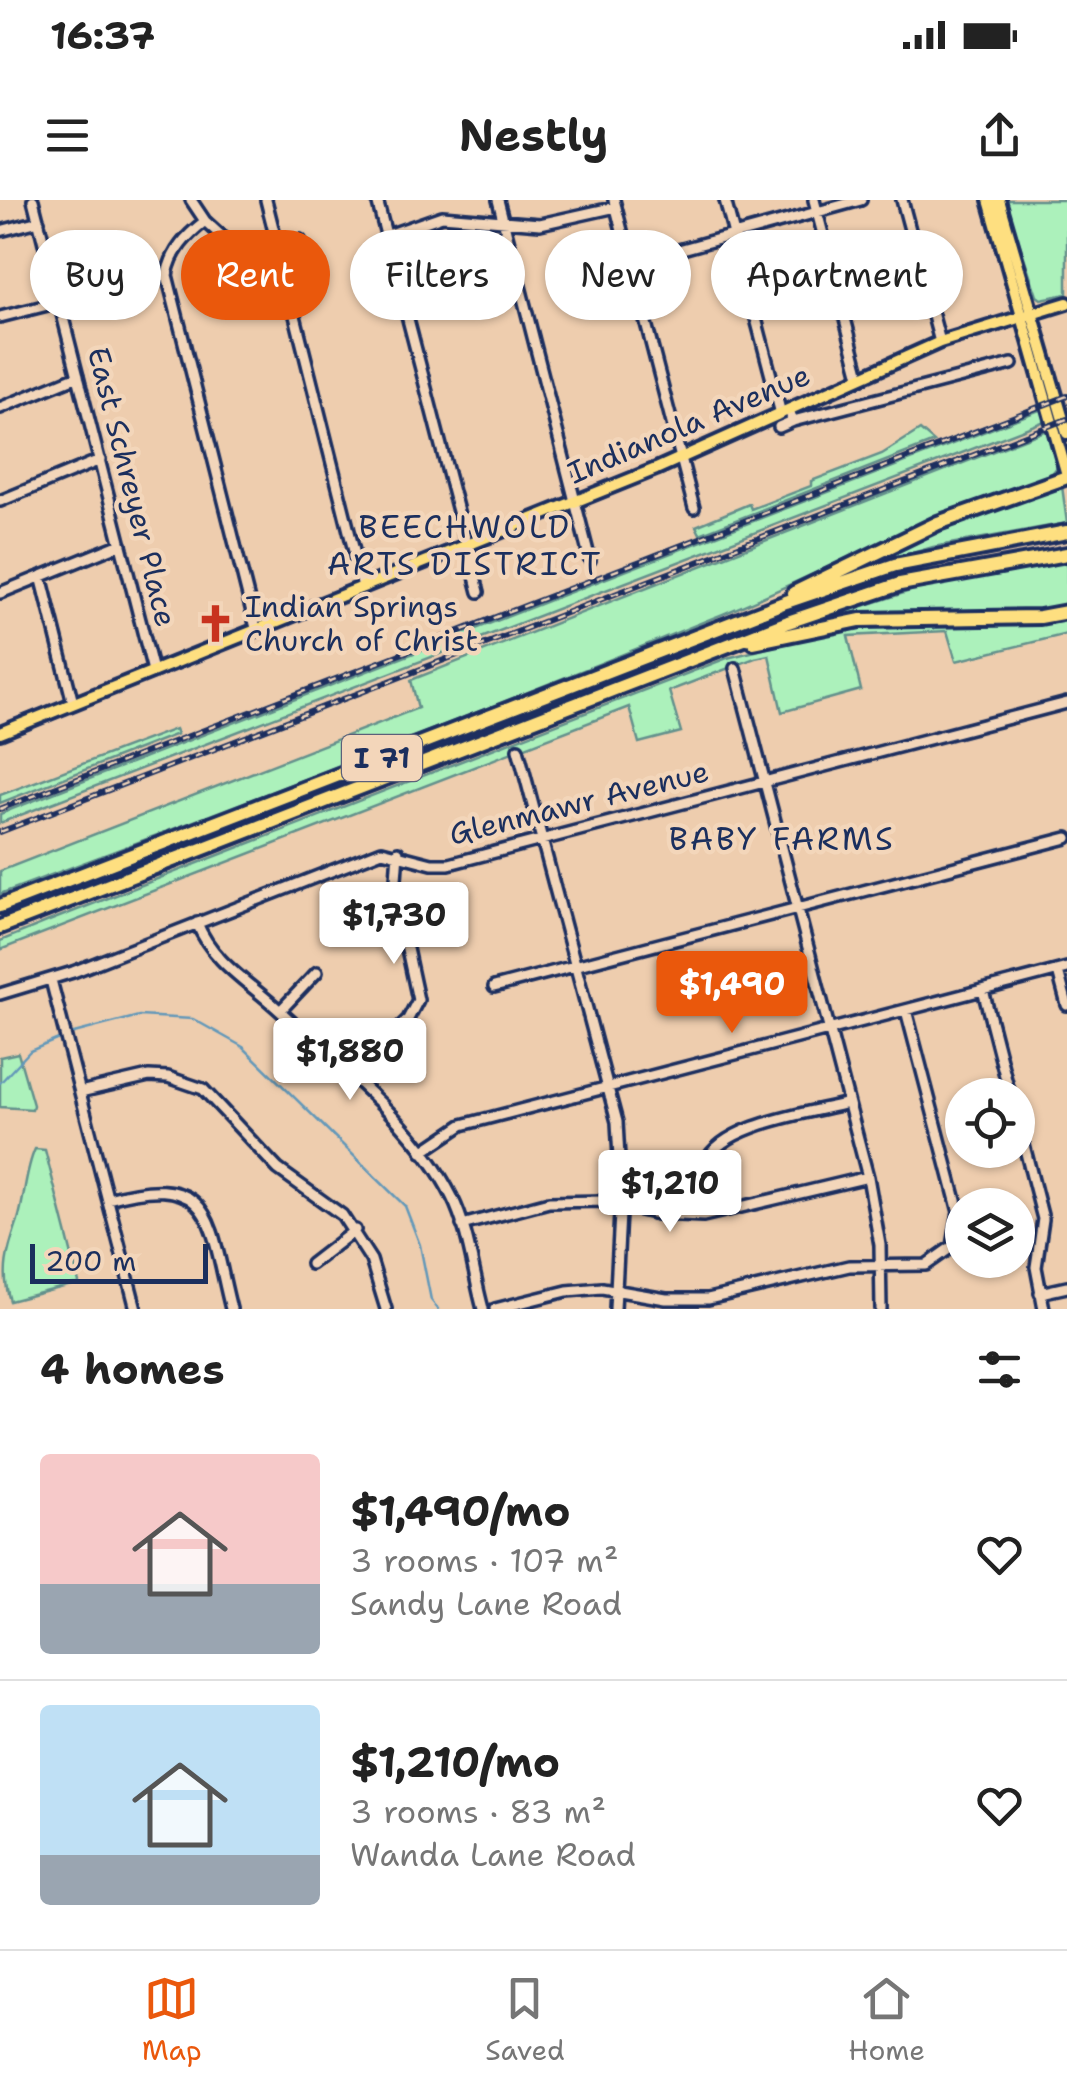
<!DOCTYPE html>
<html lang="en">
<head>
<meta charset="utf-8">
<style>
	body { margin:0; font-family:"Shantell Sans",sans-serif; background:#f2f2f2; color:#222; height:100vh; display:flex; flex-direction:column; font-size:38px; white-space:nowrap }
	* { box-sizing:border-box; margin:0 }
	p { font-size:32px; color:#767676 }
	.icon { flex:none; width:55px; height:55px; fill:none; stroke:currentColor; stroke-width:2; stroke-linecap:round; stroke-linejoin:round }
	.map { position:relative; height:1109px; overflow:hidden }
	.side { display:flex; flex-direction:column; background:#fff; flex:1 }
	.side>* { flex:none }
	.banner { position:absolute; left:30px; top:30px; width:1008px; height:90px; display:flex; gap:20px }
	.buttons { position:absolute; left:945px; top:878px; display:grid; gap:20px }
	.buttons a { display:grid; place-items:center; width:90px; height:90px; border-radius:50%; background:#fff; box-shadow:0 2px 8px #0004; font-size:50px }
	.scale { position:absolute; left:30px; bottom:25px; width:178px; box-sizing:border-box; padding-left:10px; border:5px solid #1b2f5e; border-top:0; font-size:28px; line-height:35px; white-space:nowrap; color:#1b2f5e; -webkit-text-stroke:8px #f3d6ba; paint-order:stroke }
	.price { position:absolute; translate:-50% -85px; padding:0 22px; border-radius:10px; background:#fff; color:#222; font-size:32px; line-height:65px; filter:drop-shadow(0 2px 5px #0008) }
	.price::after { content:''; position:absolute; left:50%; top:60px; width:30px; height:22px; margin-left:-15px; background:inherit; clip-path:polygon(0 0,100% 0,50% 100%) }
	.price.on { background:#ea580c; color:#fff }
	ul { padding:0; list-style:none }
	li { display:flex; align-items:center; gap:30px; height:250px; padding:0 40px }
	li+li { border-top:2px solid #e0e0e0 }
	li span { display:grid; place-items:center; flex:none; width:280px; height:200px; border-radius:10px; color:#555 }
	li>.icon { margin-inline-start:auto }
	span .icon { width:120px; height:120px; fill:#fffc; stroke-width:1 }
	li b { font-size:42px }
	h2 { display:flex; justify-content:space-between; align-items:center; height:120px; padding:0 40px; font-size:42px }
	.pill { padding:0 35px; border-radius:45px; background:#fff; box-shadow:0 2px 8px #0004; font-size:35px; line-height:90px }
	.pill.on { background:#ea580c; color:#fff }
	.status { display:flex; justify-content:space-between; align-items:center; height:70px; padding:0 50px; background:#fff; direction:ltr }
	.status svg { height:28px; fill:currentColor }
	header { display:flex; justify-content:space-between; align-items:center; height:130px; padding:0 40px; background:#fff; font-size:45px; font-weight:700 }
	.tabs { display:flex; justify-content:space-around; align-items:center; height:140px; border-top:2px solid #e0e0e0; background:#fff; font-size:28px; color:#767676 }
	.tabs a { display:grid; justify-items:center; gap:5px }
	.tabs .on { color:#ea580c }
	.map>svg:first-child { display:block }
</style>
</head>
<body>
<div class="status"><b>16:37</b><svg viewBox="0 0 49 12"><path d="M0 12V9h3v3zM5 12V6h3v6zM10 12V3h3v9zM15 12V0h3v12zM26 1h20v11H26zM47 4h2v5h-2z"/></svg></div>
<header><svg class="icon" aria-label="menu" viewBox="0 0 24 24"><path d="M4 6h16M4 12h16M4 18h16"/></svg>Nestly<svg class="icon" aria-label="share" viewBox="0 0 24 24"><path d="M12 15V3M7 8l5-5 5 5M5 13v7h14v-7"/></svg></header>
<div class="map">
<svg width="1067" height="1109" viewBox="0 0 1067 1109">
	<rect width="100%" height="100%" fill="#eecdae"/>
	<filter id="ink" filterUnits="userSpaceOnUse"><feTurbulence type="fractalNoise" baseFrequency=".01" numOctaves="2"/><feDisplacementMap in="SourceGraphic" scale="20" xChannelSelector="R" yChannelSelector="G"/><feConvolveMatrix kernelMatrix="1 2 1 2 8 2 1 2 1" color-interpolation-filters="sRGB"/></filter>
	<g filter="url(#ink)">
		<path fill="#acf1bb" stroke="#64908c" stroke-width="2.5" d="M1005,0H1067V94L1041,99L1037,96Z
			M1042,209L1045,221L0,623V614L12,609Z
			M920,230L934,242L700,334L696,326L749,304L751,309L811,286V281L882,254Z
			M1047,230L1057,267L1048,279C931,311 825,373 713,418C477,514 239,605 0,694V671L418,508L411,480Z
			M1062,286L1067,323L933,347L844,373L953,320Z
			M1067,360V407L1024,413H896L791,429L932,384Z
			M1067,419V434L956,461L947,431L848,436L861,490L782,512L769,455L755,458L669,491L681,532L639,543L629,507L0,750V741L49,721L727,458L869,423L1023,425Z
			M175,529L177,534L0,603V595Z
			M18,853L33,905L32,909L0,907V857Z
			M35,949L45,950L79,1083L10,1101C0,1070 9,1047 18,1020C25,997 25,971 35,949Z"/>
		<g fill="none" stroke-linecap="round" stroke-linejoin="round">
			<path stroke="#6498b9" stroke-width="2.5" d="M70,834L139,816L193,819L243,847L405,1006L420,1045L431,1100L438,1109
				M0,883L30,851L61,838"/>
			<defs>
				<path id="minor" d="M33,0L153,471
					M191,0L205,21L238,51L300,40
					M266,0L363,387
					M377,0L479,392
					M498,0L590,360
					M614,0L694,308
					M725,0L781,214
					M814,0L860,176
					M902,0L940,142
					M205,21C186,36 172,50 167,75L256,428
					M0,31L39,21
					M385,36L442,16L540,24L616,7
					M631,63L861,0
					M0,117L167,75
					M0,208L78,176
					M789,210L793,221L1012,164
					M779,227L793,221
					M0,301L100,260
					M41,376L73,503
					M0,393L121,344
					M735,468L868,977L880,1045L881,1109
					M518,549L617,922L621,994L615,1109
					M197,723C213,763 249,782 280,811C339,866 416,924 452,997C469,1031 473,1073 483,1109
					M1058,771L1067,805
					M51,780L136,1109
					M494,787L1067,638
					M983,790L1010,895
					M0,794L73,772L382,651L432,664H449L1067,503
					M280,811L317,772
					M351,877L408,819L418,800L395,693L398,652
					M80,892L149,876L168,877L203,889L278,969L342,1015L371,1060L386,1109
					M1018,922L1043,1019L1036,1067L1044,1109
					M422,952L462,925L1067,768
					M108,999C216,969 209,1023 231,1109
					M703,1016C702,998 698,979 706,962C722,924 810,913 848,903
					M462,1025L549,1002L604,1001L657,1014L703,1016L868,977
					M311,1064L355,1030
					M1040,1093L1067,1087
					M495,1109L567,1091L602,1088L666,1099H708L849,1066L926,1065L953,1046L959,1012L906,810"/>
				<path id="major" d="M989,0L1067,275
					M999,0L1067,233
					M0,533L656,269L940,142L1067,103"/>
				<path id="highway" d="M794,393L938,323L1067,277
					M754,442L860,420L1040,417L1067,412
					M0,706L786,402L895,365L1067,332
					M0,727L788,422L900,384L1067,354"/>
			</defs>
			<use href="#minor" stroke="#1b2f5e" stroke-width="16"/>
			<use href="#major" stroke="#1b2f5e" stroke-width="18"/>
			<use href="#highway" stroke="#1b2f5e" stroke-width="20"/>
			<use href="#minor" stroke="#f3d6ba" stroke-width="9"/>
			<use href="#major" stroke="#fedf80" stroke-width="10"/>
			<use href="#highway" stroke="#fedf80" stroke-width="12"/>
			<defs>
				<path id="rail" d="M0,609L1067,196
					M0,632L1067,219"/>
			</defs>
			<use href="#rail" stroke="#1b2f5e" stroke-width="6"/>
			<use href="#rail" stroke="#f3d6ba" stroke-width="2.5" stroke-dasharray="8" stroke-linecap="butt"/>
		</g>
	</g>
	<defs>
		<symbol id="church-bare" viewBox="-9 -9 18 18"><path d="M-1.2-6h2.4v3.5h3.3v2.4h-3.3V6h-2.4V-.1h-3.3v-2.4h3.3Z" fill="#c8321e" stroke="#f3d6ba" stroke-width="2.5" paint-order="stroke"/></symbol>
	</defs>
	<g fill-rule="evenodd">
		<use href="#church-bare" x="188" y="396" width="55" height="55"/>
	</g>
	<g text-anchor="middle" stroke-width="9" stroke-linejoin="round" paint-order="stroke">
		<rect fill="#f3d6ba" stroke="#5c617a" stroke-width="2.5" x="342" y="535" width="80" height="46" rx="8"/>
		<g font-size="28" font-weight="bold" fill="#1b2f5e">
			<text x="382" y="568">I 71</text>
		</g>
		<g font-size="30" fill="#1b2f5e" stroke="#f3d6ba">
			<text transform="translate(689 224) rotate(-23)" y="10">Indianola Avenue</text>
			<text transform="translate(132 287) rotate(76)" y="10">East Schreyer Place</text>
			<text transform="translate(579 603) rotate(-14)" y="10">Glenmawr Avenue</text>
		</g>
		<g font-size="30" fill="#1b2f5e" stroke="#f3d6ba" text-anchor="start">
			<text x="245" y="417">Indian Springs<tspan x="245" dy="34">Church of Christ</tspan></text>
		</g>
		<g font-size="32" letter-spacing="2.5" fill="#1b2f5e" stroke="#f3d6ba">
			<text x="465" y="338">BEECHWOLD<tspan x="465" dy="37">ARTS DISTRICT</tspan></text>
			<text x="782" y="650">BABY FARMS</text>
		</g>
	</g>
</svg>
<div class="buttons">
<a><svg class="icon" aria-label="locate" viewBox="0 0 24 24"><circle cx="12" cy="12" r="6"/><path d="M12 2v4M12 18v4M2 12h4M18 12h4"/></svg></a>
<a><svg class="icon" aria-label="layers" viewBox="0 0 24 24"><path d="M12 4l9 5-9 5-9-5zM3 14l9 5 9-5"/></svg></a>
</div>
<div class="scale">200 m</div>
<b class="price" style="left:394px;top:767px">$1,730</b>
<b class="price on" style="left:732px;top:836px">$1,490</b>
<b class="price" style="left:350px;top:903px">$1,880</b>
<b class="price" style="left:670px;top:1035px">$1,210</b>
<div class="banner">
<a class="pill">Buy</a>
<a class="pill on">Rent</a>
<a class="pill">Filters</a>
<a class="pill">New</a>
<a class="pill">Apartment</a>
</div>
</div>
<section class="side">
<h2>4 homes<svg class="icon" aria-label="filters" viewBox="0 0 24 24"><path d="M4 7h16M4 17h16"/><circle cx="9" cy="7" r="2"/><circle cx="15" cy="17" r="2"/></svg></h2>
<ul>
<li><span style="background:linear-gradient(#f6c9c9 65%,#9aa5b1 0)"><svg class="icon" aria-label="home" viewBox="0 0 24 24"><path d="M3 11l9-7 9 7M6 9v11h12V9"/></svg></span><div><b>$1,490/mo</b><p>3 rooms · 107 m²</p><p>Sandy Lane Road</p></div><svg class="icon" aria-label="heart" viewBox="0 0 24 24"><path d="M12 20l-8-8c-3-5 5-10 8-4 3-6 11-1 8 4z"/></svg></li>
<li><span style="background:linear-gradient(#bfe0f5 75%,#9aa5b1 0)"><svg class="icon" aria-label="home" viewBox="0 0 24 24"><path d="M3 11l9-7 9 7M6 9v11h12V9"/></svg></span><div><b>$1,210/mo</b><p>3 rooms · 83 m²</p><p>Wanda Lane Road</p></div><svg class="icon" aria-label="heart" viewBox="0 0 24 24"><path d="M12 20l-8-8c-3-5 5-10 8-4 3-6 11-1 8 4z"/></svg></li>
</ul>
</section>
<nav class="tabs">
<a class="on"><svg class="icon" aria-label="map" viewBox="0 0 24 24"><path d="M3 6l6-2 6 2 6-2v14l-6 2-6-2-6 2zM9 4v14M15 6v14"/></svg>Map</a>
<a><svg class="icon" aria-label="saved" viewBox="0 0 24 24"><path d="M7 4h10v16l-5-4-5 4z"/></svg>Saved</a>
<a><svg class="icon" aria-label="home" viewBox="0 0 24 24"><path d="M3 11l9-7 9 7M6 9v11h12V9"/></svg>Home</a>
</nav>
</body>
</html>
